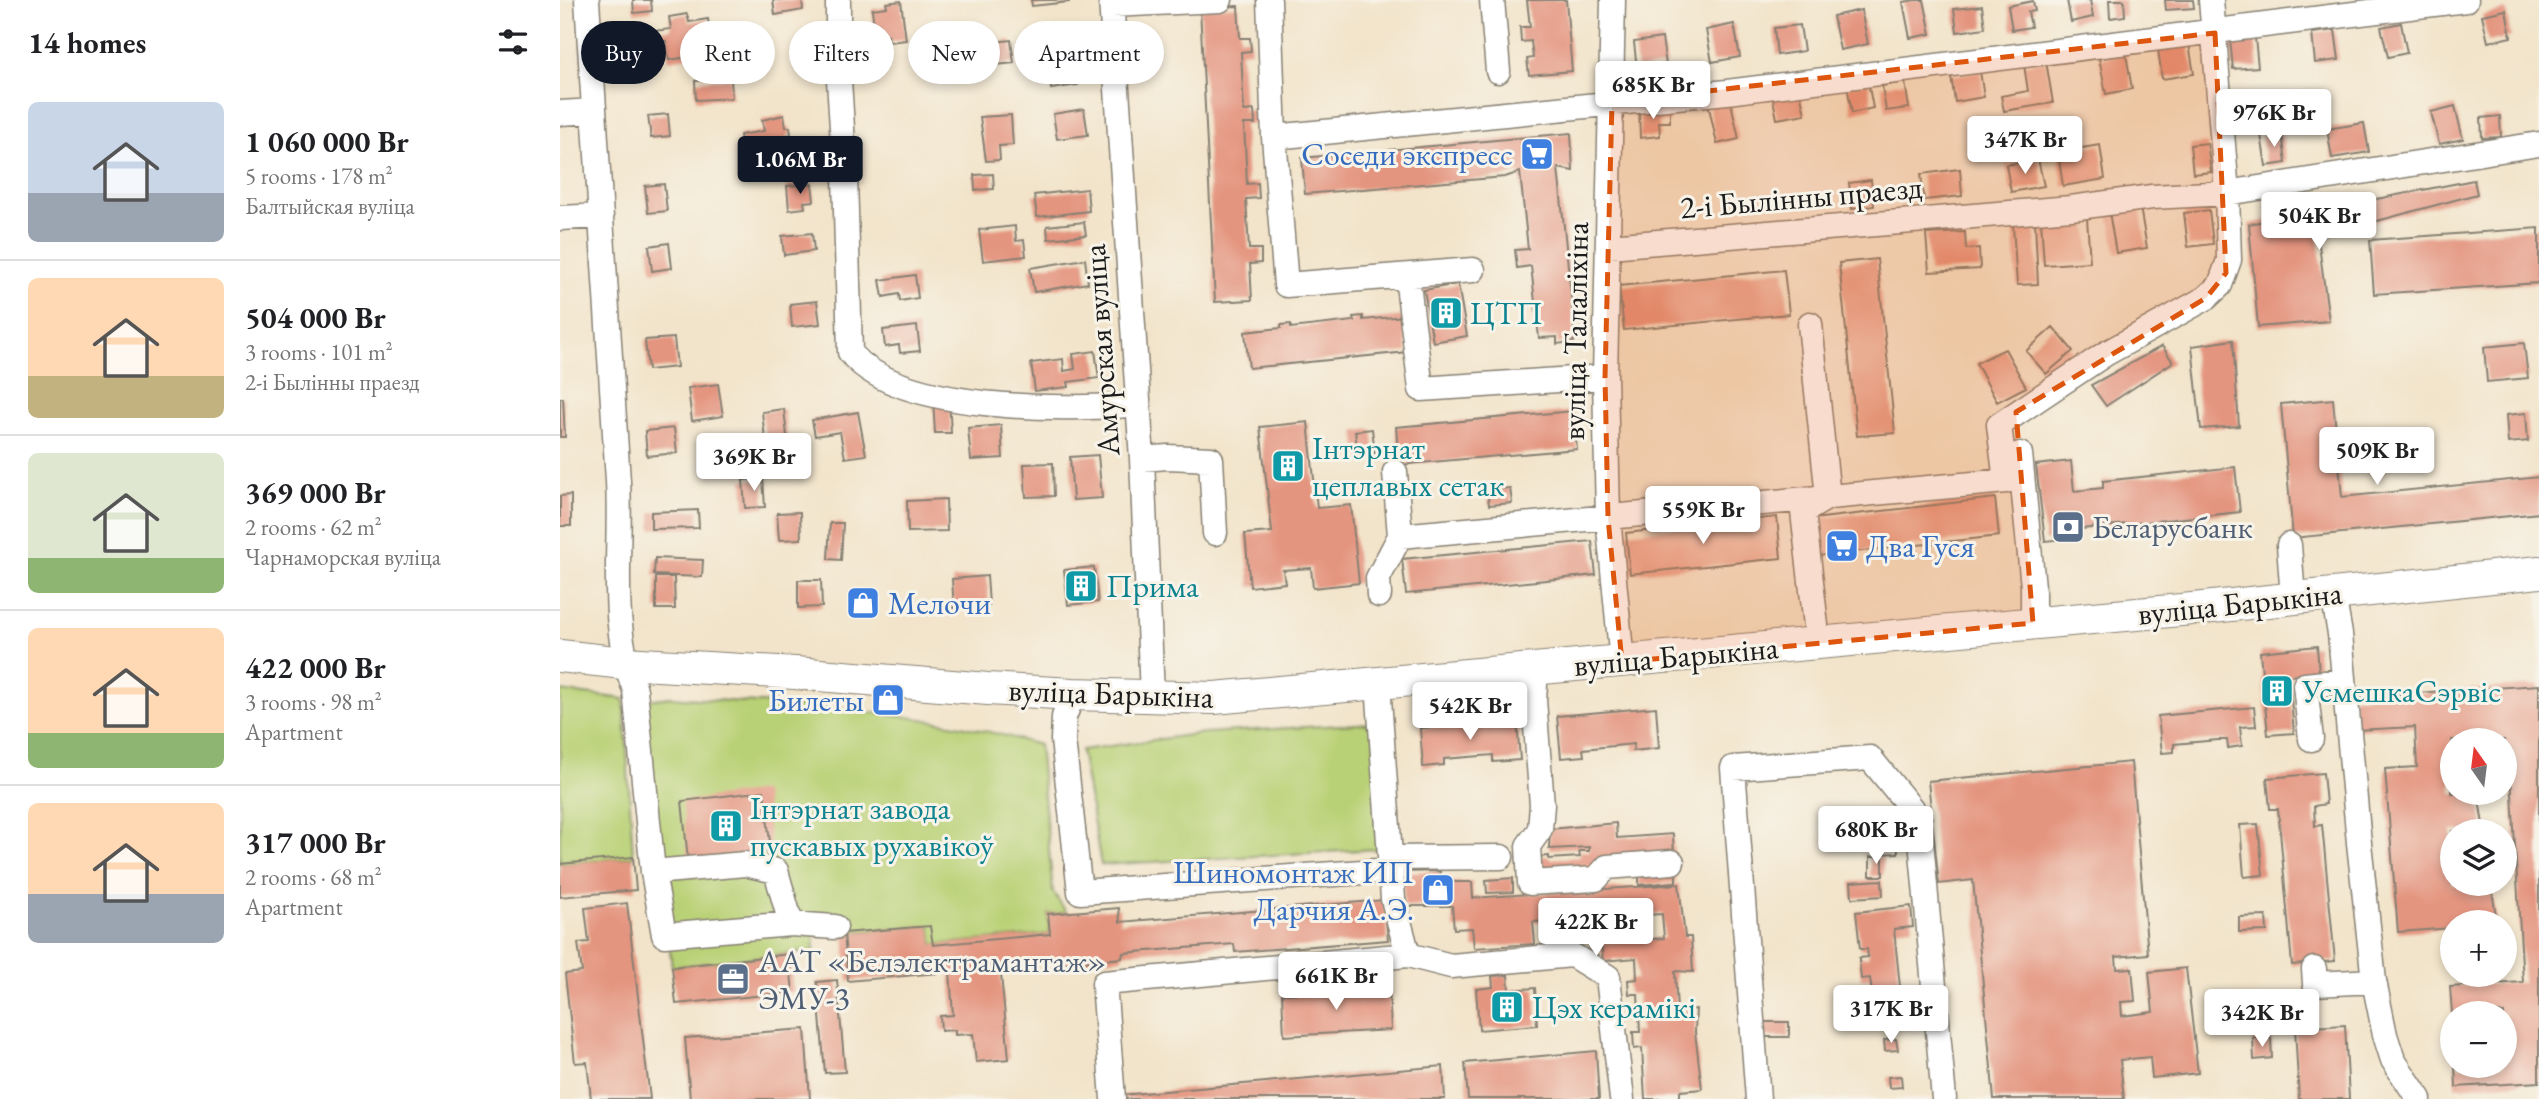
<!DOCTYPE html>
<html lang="en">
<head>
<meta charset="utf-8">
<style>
	body { margin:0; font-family:"EB Garamond",serif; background:#f2f2f2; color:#202124; height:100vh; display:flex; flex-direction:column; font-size:26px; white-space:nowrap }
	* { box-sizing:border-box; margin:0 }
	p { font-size:23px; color:#757577 }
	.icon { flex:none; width:38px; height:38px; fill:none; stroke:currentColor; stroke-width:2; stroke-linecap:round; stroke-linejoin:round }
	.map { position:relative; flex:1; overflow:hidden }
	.details { display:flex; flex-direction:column; background:#fff; width:560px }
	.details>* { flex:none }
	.top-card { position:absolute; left:21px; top:21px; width:665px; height:63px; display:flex; gap:14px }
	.needle { width:46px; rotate:346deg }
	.tools { position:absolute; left:1880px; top:728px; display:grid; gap:14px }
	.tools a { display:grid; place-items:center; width:77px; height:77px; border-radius:50%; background:#fff; box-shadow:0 4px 10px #0003; font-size:35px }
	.price { position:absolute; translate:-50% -60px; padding:0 16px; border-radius:7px; background:#fff; color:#222; font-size:23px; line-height:46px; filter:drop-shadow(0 2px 4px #0008) }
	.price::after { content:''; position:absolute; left:50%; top:42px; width:21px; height:16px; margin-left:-10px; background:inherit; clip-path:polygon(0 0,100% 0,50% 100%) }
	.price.on { background:#111827; color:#fff }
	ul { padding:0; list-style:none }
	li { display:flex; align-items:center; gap:21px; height:175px; padding:0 28px }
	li+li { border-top:2px solid #e0e0e0 }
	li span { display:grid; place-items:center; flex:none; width:196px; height:140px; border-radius:10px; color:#555 }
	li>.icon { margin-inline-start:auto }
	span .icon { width:84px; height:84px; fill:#fffc; stroke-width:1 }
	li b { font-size:30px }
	h2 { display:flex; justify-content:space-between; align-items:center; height:84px; padding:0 28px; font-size:30px }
	.tag { padding:0 24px; border-radius:32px; background:#fff; box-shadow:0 4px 10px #0003; font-size:24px; line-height:63px }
	.tag.on { background:#111827; color:#fff }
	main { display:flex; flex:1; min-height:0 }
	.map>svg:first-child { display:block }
</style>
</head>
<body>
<main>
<section class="details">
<h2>14 homes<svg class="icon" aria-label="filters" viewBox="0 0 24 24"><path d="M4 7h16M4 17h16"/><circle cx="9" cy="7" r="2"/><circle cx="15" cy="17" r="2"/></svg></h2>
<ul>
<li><span style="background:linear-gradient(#c9d6e8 65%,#9aa5b1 0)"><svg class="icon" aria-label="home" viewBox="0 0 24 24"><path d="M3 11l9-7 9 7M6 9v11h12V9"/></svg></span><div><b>1 060 000 Br</b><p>5 rooms · 178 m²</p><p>Балтыйская вуліца</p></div></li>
<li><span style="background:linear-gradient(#ffd9b3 70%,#c2b280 0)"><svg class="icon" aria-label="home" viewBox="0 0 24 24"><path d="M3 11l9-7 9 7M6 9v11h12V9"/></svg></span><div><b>504 000 Br</b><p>3 rooms · 101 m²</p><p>2-і Былінны праезд</p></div></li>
<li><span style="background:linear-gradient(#dfe7d0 75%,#8fb573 0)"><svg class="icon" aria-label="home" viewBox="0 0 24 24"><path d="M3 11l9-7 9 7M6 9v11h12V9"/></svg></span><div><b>369 000 Br</b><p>2 rooms · 62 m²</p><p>Чарнаморская вуліца</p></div></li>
<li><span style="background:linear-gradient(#ffd9b3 75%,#8fb573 0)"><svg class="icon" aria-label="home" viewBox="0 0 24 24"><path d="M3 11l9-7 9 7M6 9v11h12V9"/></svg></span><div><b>422 000 Br</b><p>3 rooms · 98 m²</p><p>Apartment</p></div></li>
<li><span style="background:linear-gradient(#ffd9b3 65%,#9aa5b1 0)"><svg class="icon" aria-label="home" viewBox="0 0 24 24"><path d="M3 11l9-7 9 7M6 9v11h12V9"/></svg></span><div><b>317 000 Br</b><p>2 rooms · 68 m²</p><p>Apartment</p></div></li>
</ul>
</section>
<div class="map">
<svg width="1979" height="1099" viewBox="0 0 1979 1099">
	<rect width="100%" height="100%" fill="#f7f3e8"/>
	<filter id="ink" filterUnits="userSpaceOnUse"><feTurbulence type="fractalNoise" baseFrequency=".0143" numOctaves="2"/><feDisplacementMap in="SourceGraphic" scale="14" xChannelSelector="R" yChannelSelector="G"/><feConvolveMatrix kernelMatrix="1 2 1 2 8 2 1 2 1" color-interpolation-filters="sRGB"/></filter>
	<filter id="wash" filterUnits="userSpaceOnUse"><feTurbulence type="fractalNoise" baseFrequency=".00686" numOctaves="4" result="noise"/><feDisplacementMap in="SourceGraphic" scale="28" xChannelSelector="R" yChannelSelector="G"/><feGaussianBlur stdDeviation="1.57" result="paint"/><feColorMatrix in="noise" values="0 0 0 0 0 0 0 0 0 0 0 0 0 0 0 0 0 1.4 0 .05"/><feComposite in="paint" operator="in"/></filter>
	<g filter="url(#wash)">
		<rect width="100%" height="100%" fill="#f2e4ca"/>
		<path fill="#b9d176" stroke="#6a7649" stroke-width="2" d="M0,691L64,699L73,857L0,864Z
			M111,697C234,706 360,709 479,745L493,892L507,913L488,914L490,934L373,945L370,926L254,935V951L112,967L78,701Z
			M814,723L817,849L541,865L521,750L644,733Z"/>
		<g id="blocks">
			<path fill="#e49580" d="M73,0H91L92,11L74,13Z
				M213,0H242L243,10L215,15Z
				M471,0H509V2L472,6Z
				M967,0H1006L1012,71L969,75L967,59L973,58L971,41L961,42L960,27H970Z
				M1355,0H1364L1371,34L1350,38L1343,2Z
				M1507,0H1530L1533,17L1511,22Z
				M1549,0H1564L1565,16L1550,18Z
				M1605,0H1633L1634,8L1606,10Z
				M341,1L346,40L329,42L328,35L315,37L312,9L327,7L326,3Z
				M1473,1L1475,11L1468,12L1471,27L1452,30L1448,6Z
				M678,6L680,38H690L691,51L681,52L684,111L694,110L695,124H684L687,184L698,183L699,198L686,199L689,249H701V263L690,264L692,300L655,302L640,8Z
				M1422,6L1425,28L1397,32L1394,9Z
				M1301,10L1308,44L1280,50L1273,16Z
				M1946,10L1951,37L1928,42L1922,15Z
				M127,14L129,22L148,19L153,53L109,60L106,41L95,43L94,31L111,29L109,17Z
				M1841,23L1847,53L1828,57L1821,27Z
				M1174,24L1180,57L1152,62L1146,30Z
				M1240,25L1244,51L1217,55L1214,28Z
				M1775,30L1779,60L1755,63L1752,33Z
				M1102,38L1106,65L1077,69L1074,42Z
				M1695,38L1698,67L1673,69L1670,40Z
				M451,40L454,63L427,66L425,43Z
				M1629,44L1634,74L1602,79L1598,49Z
				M1566,54L1572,89L1546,94L1539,58Z
				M1486,61L1493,103L1444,111L1441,96L1468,91L1464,65Z
				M515,65L518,85L491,89L488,69Z
				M1420,71L1424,97L1395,102L1391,76Z
				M171,78L172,98L136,100L135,81Z
				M1308,82L1313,108L1292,113L1287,86Z
				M1345,82L1349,108L1326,111L1322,86Z
				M1239,88L1245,114L1217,119L1212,94Z
				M1170,98L1179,139L1157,144L1148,103Z
				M1895,106L1903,139L1879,144L1871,112Z
				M1110,107V122H1099L1100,136L1080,138L1079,109Z
				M524,109L528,135L497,139L493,114Z
				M108,114L110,136L91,138L88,116Z
				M224,115L226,127H230L231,134L228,135L230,145L183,154L180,135L204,131L202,120Z
				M451,115L453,145L439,146L440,160L426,161L420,117Z
				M1940,116L1941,137L1922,138L1921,118Z
				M1804,123L1809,152L1772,158L1767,129Z
				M1011,133L1013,171L998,168L1015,335H1013L1014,342L997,344V337L979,338L971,266L957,268L955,250L968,249L960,172L945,177L745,194L742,158Z
				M1722,133L1726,163L1706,166L1701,135Z
				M1647,143L1651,172L1633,174L1630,145Z
				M1540,145L1545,179L1503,186L1498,152Z
				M1478,159L1484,186L1451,192L1446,165Z
				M1400,169L1402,196L1364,200L1361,174Z
				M433,174L434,189L415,190L414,175Z
				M1311,180L1314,206L1292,209L1289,183Z
				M1914,180L1917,194L1758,237L1769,321L1698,327L1689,224Z
				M104,184L107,211L88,213L85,186Z
				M252,184L254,201L244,202L245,208L229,210L227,186Z
				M527,189L529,211L477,217L474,195Z
				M1580,207L1587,248L1556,253L1549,212Z
				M1649,210L1653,244L1628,247L1624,213Z
				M1527,218L1530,262L1484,265L1481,220Z
				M524,222L526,235L488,239L487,226Z
				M1475,223L1478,284L1457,285L1453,225Z
				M455,226L456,241L464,240L466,256L423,261L419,230Z
				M1979,228V283L1814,294L1810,240Z
				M1405,232L1406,249L1419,248L1420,269L1369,272L1366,234Z
				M252,233L254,251L224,255L222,236Z
				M109,243L112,268L92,271L89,246Z
				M525,259L528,283L474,292L470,268Z
				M1317,259L1335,433L1297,436L1279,263Z
				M1224,270L1229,314L1064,330L1059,286Z
				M355,275L358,298L340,301L339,294L323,297L320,280Z
				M898,284L907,336L873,342L864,290Z
				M257,301L260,324L232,327L230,304Z
				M803,316V320L844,316L847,352L689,368L685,332L721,328V325L731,324V328L794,321L793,317Z
				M357,326L360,351L340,353L339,345L325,347L323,330Z
				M1493,327L1513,351L1486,374L1466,351Z
				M114,338L117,367L88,370L85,340Z
				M1673,340L1679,426L1641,429L1632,346Z
				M1964,343L1968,378L1927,382L1924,347Z
				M1602,346L1613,362L1546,406L1531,385Z
				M1445,349L1466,387L1437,402L1416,363Z
				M535,351L539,378L508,382L509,387L475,391L471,363L503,359L504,371L515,369L513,354Z
				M158,384L163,416L132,421L128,388Z
				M0,398H3L5,437H0Z
				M389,398L391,433H375L373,399Z
				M1773,399L1782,497L1979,477V513L1733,538L1721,404Z
				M224,409L228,445L206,448L202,412Z
				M1013,411L1017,449L839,465L836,427Z
				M298,412L306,455L285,458L280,432L255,436L252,420Z
				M1966,413L1968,441L1948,443L1946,415Z
				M748,422L757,508L791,505L799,583L753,588L751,568L723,570L725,583L690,587L685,534L712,532L700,427Z
				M441,425L443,458L411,460L408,428Z
				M114,428L117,453L87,456L85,431Z
				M812,429L815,453L798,455L795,431Z
				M198,437L199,450L187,451L186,438Z
				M538,455L542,498L513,500L510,457Z
				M1511,461L1514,491L1543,488V481L1675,467L1680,512L1512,530L1513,538L1485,541L1476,465Z
				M493,463L494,496L466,497L464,464Z
				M203,478L205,507L185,508L183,480Z
				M950,488L952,503L929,505L927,490Z
				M11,495V526H0V496Z
				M1435,498L1439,536L1257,556L1253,519Z
				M386,499L387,531L348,532L347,501Z
				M138,510L139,528L91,529V512Z
				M240,512L241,539L219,540L217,513Z
				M1217,517L1221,558L1070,574L1066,533Z
				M270,523H283L281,560L268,559Z
				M1032,541L1036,575L846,594L842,559Z
				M95,558L143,560L142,577L94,575Z
				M534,567L538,602L508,605L504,570Z
				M427,576L429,605L394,608L392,579Z
				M96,577H114L115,609H96Z
				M238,580H261L262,607L238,608Z
				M294,593H311L312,613L295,614Z
				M1757,646L1759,673L1729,676L1734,733L1708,735L1700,652Z
				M1979,685V1082L1896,1087L1895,1066H1944V1013H1892L1890,987L1963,982L1950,760H1944V740H1892V793H1918L1924,831H1892V884H1931L1937,922H1892V928L1838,932L1825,769L1857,767L1855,727L1795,730L1793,697Z
				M1096,707L1099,748L1073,751L1074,744L1023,749L1024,756L1001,758L997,716Z
				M1694,707L1696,726L1680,727L1682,746L1668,748L1667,740H1658L1614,744V752L1602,753L1598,716Z
				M957,720L960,760L933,762V755L884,759V765L863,767L860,728Z
				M1571,762L1588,954L1556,957L1557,969L1572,968L1575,1001L1561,1002L1562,1016L1593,1012L1589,972L1626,968L1638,1073L1592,1078L1590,1057L1560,1060L1564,1099H1434L1413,880L1379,884L1368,781Z
				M1763,773L1766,804L1754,806L1755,826L1762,825L1775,961L1732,965L1718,809H1710L1707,778Z
				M204,791L211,851L128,860L122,801Z
				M1056,823L1057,838L1113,834L1114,856L1038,870L976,875L975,857L989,856V859L1020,857L1019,851H1029V847L989,849L990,829Z
				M1698,824L1703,875L1684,877L1680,825Z
				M1337,836L1338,853L1320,854L1319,837Z
				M73,857L76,890L0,897V864Z
				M1310,857H1323V876H1310Z
				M880,871L879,882H912L913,898L1119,884L1125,937H1131L1133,972L1115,971L1117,1011L1136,1009L1135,1032L1142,1089L1120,1091V1099H1085L1082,1048L1074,1049L1073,1032H1080L1078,994H1069L1068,980L1077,979L1076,958L1043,961L1041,943L1104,938L1102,914L973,922L975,944L914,948L912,928L894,929L892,906H844L843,872Z
				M1116,874V882L1079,885V877Z
				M953,878V892L927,893L926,880Z
				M1322,880L1323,896L1292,898L1291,882Z
				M824,900L828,940L675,952L674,944L563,953L562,958L502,964V958L440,964L449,1059L416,1062L413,1034L395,1035V1030L381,1031L380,1016L393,1015L390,972L288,981L284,933L370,926L373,945L490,934L488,914L559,908L560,922Z
				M67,903L90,1099H31L27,1062L15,1063L5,974L22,972L18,943L29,942L25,908Z
				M1351,906L1353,927L1334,929L1342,1006L1314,1009L1310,978L1301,979L1299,958L1308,957L1307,949H1300L1296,912Z
				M1706,916L1707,931L1679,932V917Z
				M229,954L233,992L116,1004L112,967Z
				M948,975L949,990L975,988L977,1025L919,1030L916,989L933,987L932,976Z
				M277,980L285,1072L265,1073L257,982Z
				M829,988L831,1030L724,1036L722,994Z
				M1204,1022H1229V1037H1204Z
				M1785,1025L1789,1099H1739L1735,1028Z
				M245,1029L250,1099H130L125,1038Z
				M1693,1038H1711L1712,1058L1694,1060Z
				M1336,1039L1338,1050L1325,1051L1324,1040Z
				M1036,1051L1039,1099H908L905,1063Z
				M883,1066L885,1099H561V1095Z
				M1341,1076L1342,1087L1329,1088L1328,1077Z"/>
		</g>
	</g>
	<g filter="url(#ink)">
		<use href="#blocks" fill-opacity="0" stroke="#878073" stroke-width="2"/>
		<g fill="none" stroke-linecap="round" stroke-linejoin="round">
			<defs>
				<path id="minor" d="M27,0C37,160 49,320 58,481C62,552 48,622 75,690L93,872L104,935L231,924L275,927
					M278,0V64L285,176L290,352C335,412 508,411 578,404
					M551,0L582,459L592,696
					M709,0L714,137L726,285L913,270
					M932,0L938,71
					M1053,0L1045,377L1048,518L1062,662
					M551,5L660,0
					M0,113L34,111
					M714,137L1167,92L1906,0
					M0,218L41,216
					M1049,246L1511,208L1592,197L1667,193L1979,144
					M847,276L861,389L1045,377
					M1250,324L1268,497L1243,512L1258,643
					M1460,454L1473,587V623
					M582,459L608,457L651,459L655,533
					M835,472L840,536L1446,481L1439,425L1545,354L1646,298L1660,285L1669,260L1667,193L1651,0
					M1729,545L1733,598
					M1773,594L1780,634L1799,843L1814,981L1825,1035L1833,1060L1859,1099
					M819,595L818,578L840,536
					M976,669L974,700L982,805L980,829L968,846L970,883L1036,879L1047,867L1112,862
					M513,694L504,717L503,740L520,892L831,870L818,684
					M1751,739L1745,685L1784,681
					M831,858L941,857
					M93,872L185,864L216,871L231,924
					M848,955L891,966L1012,955L1048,977L1062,1099
					M1754,969L1755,984L1814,981
					M553,1099L544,983L848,955L833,899L831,870
					M1198,1099L1173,768L1310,758L1359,818L1384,1099"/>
				<path id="major" d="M0,656L64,663L235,673L428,689L513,694L654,698L1643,608L1979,572"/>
			</defs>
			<use href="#minor" stroke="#878073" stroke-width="27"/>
			<use href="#major" stroke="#878073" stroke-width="34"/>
			<use href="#minor" stroke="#fff" stroke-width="24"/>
			<use href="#major" stroke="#fff" stroke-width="32"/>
		</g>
	</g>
	<path fill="#de560d" fill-opacity="0.2" stroke="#de560d" stroke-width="5" stroke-dasharray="14 9" stroke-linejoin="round" d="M1655,33L1666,273L1646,298L1456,412L1473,623L1062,662L1048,518L1045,377L1052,102Z"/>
	<defs>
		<symbol id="supermarket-square" viewBox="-11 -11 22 22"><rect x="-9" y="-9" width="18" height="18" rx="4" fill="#3f7fe0" stroke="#f7f3e8"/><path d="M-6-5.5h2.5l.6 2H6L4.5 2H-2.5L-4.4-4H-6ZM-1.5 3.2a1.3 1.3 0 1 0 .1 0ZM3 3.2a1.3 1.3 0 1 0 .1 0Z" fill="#fff"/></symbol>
		<symbol id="building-square" viewBox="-11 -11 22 22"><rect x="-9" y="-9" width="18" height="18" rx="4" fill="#0f9aa8" stroke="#f7f3e8"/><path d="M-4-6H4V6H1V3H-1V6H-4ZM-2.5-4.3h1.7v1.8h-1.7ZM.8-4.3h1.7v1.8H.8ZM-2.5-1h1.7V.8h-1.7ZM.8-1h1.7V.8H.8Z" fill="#fff"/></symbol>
		<symbol id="bank-square" viewBox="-11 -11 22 22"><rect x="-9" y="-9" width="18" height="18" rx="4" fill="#5c6f8a" stroke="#f7f3e8"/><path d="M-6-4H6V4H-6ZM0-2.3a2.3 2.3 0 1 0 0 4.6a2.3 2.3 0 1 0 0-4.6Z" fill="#fff"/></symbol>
		<symbol id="shop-square" viewBox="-11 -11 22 22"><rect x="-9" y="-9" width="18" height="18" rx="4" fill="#3f7fe0" stroke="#f7f3e8"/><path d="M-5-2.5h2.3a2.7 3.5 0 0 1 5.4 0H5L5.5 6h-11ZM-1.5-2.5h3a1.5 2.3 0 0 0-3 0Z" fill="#fff"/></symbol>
		<symbol id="office-square" viewBox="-11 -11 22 22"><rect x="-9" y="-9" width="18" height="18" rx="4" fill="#5c6f8a" stroke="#f7f3e8"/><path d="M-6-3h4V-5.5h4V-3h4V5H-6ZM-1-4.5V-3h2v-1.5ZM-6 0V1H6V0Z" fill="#fff"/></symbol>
	</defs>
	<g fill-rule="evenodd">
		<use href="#supermarket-square" x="958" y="135" width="38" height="38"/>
		<use href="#building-square" x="867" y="294" width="38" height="38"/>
		<use href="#building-square" x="709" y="447" width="38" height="38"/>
		<use href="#bank-square" x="1489" y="508" width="38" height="38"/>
		<use href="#supermarket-square" x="1263" y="527" width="38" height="38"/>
		<use href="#building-square" x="502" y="567" width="38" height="38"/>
		<use href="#shop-square" x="284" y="584" width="38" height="38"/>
		<use href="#building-square" x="1698" y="672" width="38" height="38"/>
		<use href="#shop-square" x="309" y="681" width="38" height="38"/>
		<use href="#building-square" x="147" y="807" width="38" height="38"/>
		<use href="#shop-square" x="859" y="871" width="38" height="38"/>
		<use href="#office-square" x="154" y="960" width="38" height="38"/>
		<use href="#building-square" x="928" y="988" width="38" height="38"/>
	</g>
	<g text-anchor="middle" stroke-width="6" stroke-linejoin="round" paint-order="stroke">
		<g font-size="32" fill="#366cbe" stroke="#f7f3e8" text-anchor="end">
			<text x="953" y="165">Соседи экспресс</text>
			<text x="1306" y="557" text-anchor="start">Два Гуся</text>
			<text x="328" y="614" text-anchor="start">Мелочи</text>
			<text x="304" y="711">Билеты</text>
			<text x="854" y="883">Шиномонтаж ИП<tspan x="854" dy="37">Дарчия А.Э.</tspan></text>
		</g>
		<g font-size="32" fill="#1c1c1c" stroke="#f7f3e8">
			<text transform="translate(1241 197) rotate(-5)" y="11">2-і Былінны праезд</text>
			<text transform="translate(1015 331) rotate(-89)" y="11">вуліца Талаліхіна</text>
			<text transform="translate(541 350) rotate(-94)" y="11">Амурская вуліца</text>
			<text transform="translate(1680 603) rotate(-6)" y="11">вуліца Барыкіна</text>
			<text transform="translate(1116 656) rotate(-5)" y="11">вуліца Барыкіна</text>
			<text transform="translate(551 693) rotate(2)" y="11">вуліца Барыкіна</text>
		</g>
		<g font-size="32" fill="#0d838f" stroke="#f7f3e8" text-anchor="start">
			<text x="910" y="324">ЦТП</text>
			<text x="752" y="459">Інтэрнат<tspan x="752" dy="37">цеплавых сетак</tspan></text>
			<text x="546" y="597">Прима</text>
			<text x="1742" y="702">УсмешкаСэрвіс</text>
			<text x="190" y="819">Інтэрнат завода<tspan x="190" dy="37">пускавых рухавікоў</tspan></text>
			<text x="972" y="1018">Цэх керамікі</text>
		</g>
		<g font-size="32" fill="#4e5e75" stroke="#f7f3e8" text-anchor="start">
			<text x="1532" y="538">Беларусбанк</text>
			<text x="198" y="972">ААТ «Белэлектрамантаж»<tspan x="198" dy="37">ЭМУ-3</tspan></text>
		</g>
	</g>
</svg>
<div class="tools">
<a><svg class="needle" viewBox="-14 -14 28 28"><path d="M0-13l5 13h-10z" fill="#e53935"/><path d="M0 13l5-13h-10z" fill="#757577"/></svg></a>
<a><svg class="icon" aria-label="layers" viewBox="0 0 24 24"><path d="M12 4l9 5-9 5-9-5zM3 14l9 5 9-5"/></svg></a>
<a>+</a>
<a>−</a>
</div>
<b class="price" style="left:1093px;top:121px">685K Br</b>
<b class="price" style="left:1714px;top:149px">976K Br</b>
<b class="price" style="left:1465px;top:176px">347K Br</b>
<b class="price on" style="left:240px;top:196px">1.06M Br</b>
<b class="price" style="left:1759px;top:252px">504K Br</b>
<b class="price" style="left:1817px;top:487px">509K Br</b>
<b class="price" style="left:194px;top:493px">369K Br</b>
<b class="price" style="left:1143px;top:546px">559K Br</b>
<b class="price" style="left:910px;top:742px">542K Br</b>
<b class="price" style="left:1316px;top:866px">680K Br</b>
<b class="price" style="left:1036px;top:958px">422K Br</b>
<b class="price" style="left:776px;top:1012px">661K Br</b>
<b class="price" style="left:1331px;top:1045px">317K Br</b>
<b class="price" style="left:1702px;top:1049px">342K Br</b>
<div class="top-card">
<a class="tag on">Buy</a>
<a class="tag">Rent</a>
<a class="tag">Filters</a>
<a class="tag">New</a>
<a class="tag">Apartment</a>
</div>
</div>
</main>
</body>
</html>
